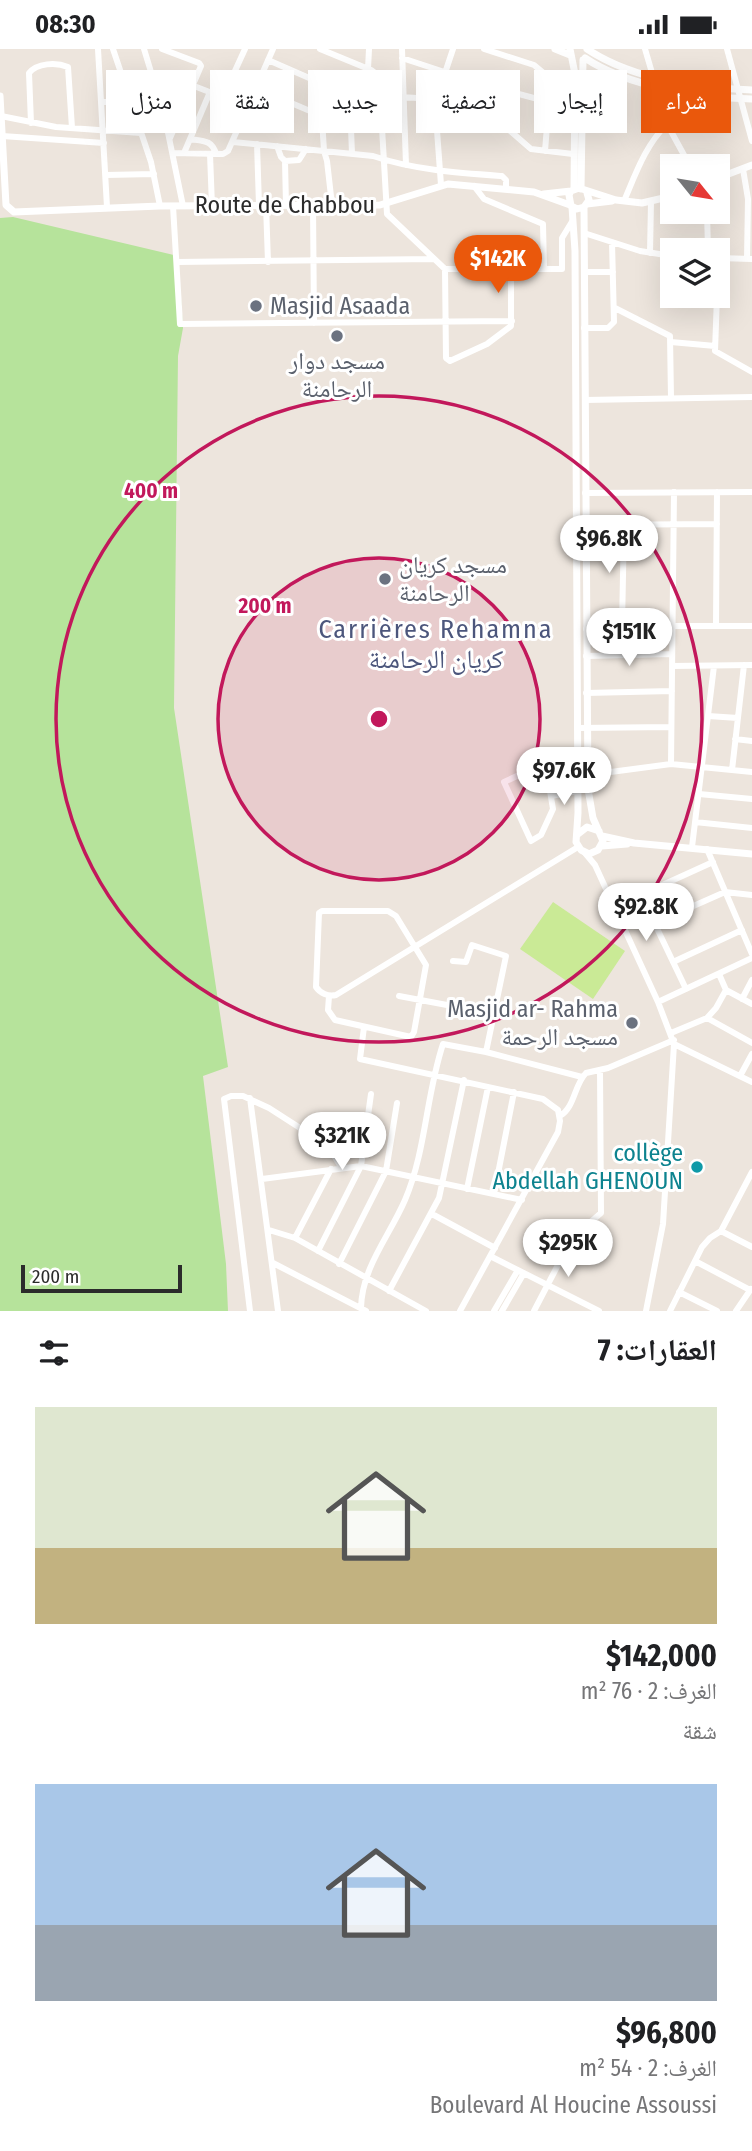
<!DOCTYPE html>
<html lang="ar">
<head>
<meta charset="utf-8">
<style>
	body { margin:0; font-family:"Fira Sans Condensed","Noto Naskh Arabic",sans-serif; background:#f2f2f2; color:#202124; direction:rtl; height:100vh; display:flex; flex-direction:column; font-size:26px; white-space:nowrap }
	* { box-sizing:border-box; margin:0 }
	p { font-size:23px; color:#757577 }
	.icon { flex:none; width:38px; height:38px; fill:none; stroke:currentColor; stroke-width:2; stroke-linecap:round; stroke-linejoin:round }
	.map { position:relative; height:1262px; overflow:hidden; direction:ltr }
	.side { display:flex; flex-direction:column; background:#fff; flex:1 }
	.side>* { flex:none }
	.top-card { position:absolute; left:21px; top:21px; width:710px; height:63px; direction:rtl; display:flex; gap:14px }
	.needle { width:46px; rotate:120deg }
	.tools { position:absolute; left:660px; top:105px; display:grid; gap:14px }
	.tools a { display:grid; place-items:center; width:70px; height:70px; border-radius:0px; background:#fff; box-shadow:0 7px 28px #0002; font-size:35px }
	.scale { position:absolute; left:21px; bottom:18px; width:161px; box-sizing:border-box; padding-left:7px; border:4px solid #2b2b2b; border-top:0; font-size:19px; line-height:24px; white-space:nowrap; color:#2b2b2b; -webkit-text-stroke:5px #fff; paint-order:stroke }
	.price { position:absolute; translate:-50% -60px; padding:0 16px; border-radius:24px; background:#fff; color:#222; font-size:23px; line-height:46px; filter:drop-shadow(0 2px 4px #0008) }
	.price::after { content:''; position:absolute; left:50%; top:42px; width:21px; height:16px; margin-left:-10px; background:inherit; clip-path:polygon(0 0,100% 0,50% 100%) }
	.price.active { background:#ea580c; color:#fff }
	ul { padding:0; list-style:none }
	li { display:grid; align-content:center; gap:14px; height:371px; padding:0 35px }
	li span { display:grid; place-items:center; height:217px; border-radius:0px; color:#555 }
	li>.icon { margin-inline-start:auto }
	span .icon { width:126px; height:126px; fill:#fffc; stroke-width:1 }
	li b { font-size:30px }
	h2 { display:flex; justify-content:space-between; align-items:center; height:84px; padding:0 35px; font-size:30px }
	.chip { padding:0 24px; border-radius:0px; background:#fff; box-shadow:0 7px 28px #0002; font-size:24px; line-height:63px }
	.chip.active { background:#ea580c; color:#fff }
	.status { display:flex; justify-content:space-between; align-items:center; height:49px; padding:0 35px; background:#fff; direction:ltr }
	.status svg { height:19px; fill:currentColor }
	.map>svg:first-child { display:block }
</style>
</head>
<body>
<div class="status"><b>08:30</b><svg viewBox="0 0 49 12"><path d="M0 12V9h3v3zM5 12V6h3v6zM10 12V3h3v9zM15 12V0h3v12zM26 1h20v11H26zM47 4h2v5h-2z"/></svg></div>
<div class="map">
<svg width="752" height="1262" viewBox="0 0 752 1262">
	<rect width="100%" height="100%" fill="#ede5dd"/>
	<path fill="#b6e39b" d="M13,168L178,207L183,279L178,307L174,659L228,1018L203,1027L226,1215L228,1262H0V169Z"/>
	<path fill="#caea96" d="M553,853L625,902L593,950L520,900Z"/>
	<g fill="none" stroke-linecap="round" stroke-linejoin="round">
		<path stroke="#fff" stroke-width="6" d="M98,0L107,158
			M113,0L151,113L160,157
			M144,0L165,69L183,157
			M162,0L199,14L201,17L170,89
			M320,0L371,21L379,27L387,165L445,220H562V189L573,171
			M402,0L406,116
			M484,0L534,16L546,26L549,53L545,102
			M645,0L667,75L690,117
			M727,0L752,92
			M402,9L478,34L549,53
			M268,11L348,46L350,53L352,105
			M368,20L369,0
			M194,37L248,58
			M256,39L310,62L322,70L324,102L327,112L332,156
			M381,47L418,49L508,80L531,100L573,105
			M223,48L245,0
			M101,53H131
			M1,67L56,78L141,84
			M31,74L29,24C37,14 56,13 68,18L72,79
			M2,87L104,94
			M190,90C204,92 212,91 216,105
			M233,93L373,107C414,121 459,124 502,127L506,131V139
			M257,95L259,156
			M277,97L281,108L285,112L299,111L306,100
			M173,104L223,105L228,102L273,0
			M184,104L210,43
			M210,105L212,157
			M285,112L286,156
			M743,120L748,150L747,210
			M106,126L154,125
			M441,136L435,54L453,0
			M474,137L484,150L543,175L544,220
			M624,152C636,124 645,97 667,75
			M266,156L268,213
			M313,156L314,274
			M173,157L180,275L512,272
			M707,163L708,201
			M584,184L640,202L672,207
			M650,204L651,153
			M718,209L752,210
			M177,213L434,210
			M445,220L446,309L450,312L487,295L511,277V220
			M585,223H613
			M718,230V239
			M717,247L715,302L752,323
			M615,259L670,287L671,349
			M584,279H608L614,273L612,193
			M671,293L715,297
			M585,351L752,348
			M585,444L752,443
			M585,476L717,475
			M622,577L624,475
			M716,577L717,443
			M586,580L622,577H752
			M586,607L672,605
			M672,617L752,616
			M586,644L672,642
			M708,667L738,669
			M577,679L671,678
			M735,690L752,692
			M671,715L674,443
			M541,716L546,718L553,760L541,786L531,792L504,733Z
			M732,721L744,616
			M588,726L671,715L752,723
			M699,745L752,750
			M551,747L578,742
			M695,773L752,779
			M692,798L714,617
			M707,800L752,905
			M585,804L595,816L658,953L674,995L663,1175L646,1262
			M641,846L686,940
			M614,858L713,813
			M655,874L725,843L752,846
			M453,912L466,913L472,896L506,907L486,1003
			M673,913L742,881
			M726,941L752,955
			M329,947L328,961L335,971L411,988L414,983L426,916L396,867L388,862H322L319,864L316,938C320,944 328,948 336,946L578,798
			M399,947L495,965
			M742,950L752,931
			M658,953L752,909
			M707,969L752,994
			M364,978L360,1010L543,1050L558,1061L560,1072L558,1083L460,1262
			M671,984L707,969L716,959L726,941L719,925
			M674,995L752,1033
			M740,1027L752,1005
			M250,1049L278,1262
			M560,1067C575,1058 574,1036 586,1024L608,1019L674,991
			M262,1130L361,1117L522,1151
			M467,1140L488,1038
			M494,1145L514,1043
			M432,1165L495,1199
			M269,1181L295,1189L426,1262
			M721,1182L752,1198
			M295,1189L331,1120
			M318,1202L361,1117L371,1045
			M490,1207L599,1262
			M695,1212L750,1241
			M273,1214L366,1262
			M339,1215L386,1122L397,1054
			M389,1242L439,1149L464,1031
			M679,1243L717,1262
			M361,1259C362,1218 389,1188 405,1151C426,1102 426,1046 443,995L486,1003L582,1028
			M250,1262L224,1050L231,1047H243L269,1059L328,1097L341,1118
			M494,1262L518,1221
			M502,1262L524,1224
			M534,1262L572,1189L601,1164L600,1021
			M670,1262L702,1198L710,1189L721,1182L752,1123
			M736,1262L751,1240"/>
		<path stroke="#fff" stroke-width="7" d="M555,0L570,6
			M570,0L575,25L574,140
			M587,0C634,31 697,39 752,41
			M585,9C628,38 701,49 752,50
			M0,47L6,156L14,163L160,157L380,156L448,135L534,143L570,156
			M718,129L752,116
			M581,140L583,11
			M587,144L589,151L584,158L577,160L571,157L569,146L571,142L579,139L616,151L642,154L672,147
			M544,145L571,142
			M587,155L612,152
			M572,158L575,202L578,764L576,793L581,801L589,805L598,801L603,792L593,769L588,740L584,158
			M578,785L587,778L599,782
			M602,787L634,794L752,805
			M602,797L627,795"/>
	</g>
	<circle cx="379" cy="670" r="161" fill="#c2185b" fill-opacity=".12"/>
	<g fill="none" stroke="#c2185b" stroke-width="3.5">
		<circle cx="379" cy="670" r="161"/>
		<circle cx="379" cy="670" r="323"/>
	</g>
	<g fill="#6b7280" stroke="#fff" stroke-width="2.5">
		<circle cx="256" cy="257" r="7"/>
		<circle cx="337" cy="287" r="7"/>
		<circle cx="385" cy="530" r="7"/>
		<circle cx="632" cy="974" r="7"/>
	</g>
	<circle fill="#0f9aa8" stroke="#fff" stroke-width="2.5" cx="697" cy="1118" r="7"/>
	<g text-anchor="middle" stroke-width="6" stroke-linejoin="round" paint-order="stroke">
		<g font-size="24" fill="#2b2b2b" stroke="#fff">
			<text x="285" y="164">Route de Chabbou</text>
		</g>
		<g font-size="24" fill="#5b616d" stroke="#fff" text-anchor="start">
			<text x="270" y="265">Masjid Asaada</text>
			<text x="337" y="320" text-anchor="middle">مسجد دوار<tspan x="337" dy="28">الرحامنة</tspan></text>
			<text x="399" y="524">مسجد كريان<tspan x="399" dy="28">الرحامنة</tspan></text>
			<text x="618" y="968" text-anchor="end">Masjid ar- Rahma<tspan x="618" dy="28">مسجد الرحمة</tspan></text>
		</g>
		<g font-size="24" fill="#0d838f" stroke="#fff" text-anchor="end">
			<text x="683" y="1112">collège<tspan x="683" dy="28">Abdellah GHENOUN</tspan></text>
		</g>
		<g font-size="26" letter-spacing="2" fill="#4c567c" stroke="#fff">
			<text x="436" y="589">Carrières Rehamna<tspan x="436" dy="30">كريان الرحامنة</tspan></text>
		</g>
	</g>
	<circle cx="379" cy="670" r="10" fill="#c2185b" stroke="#fff" stroke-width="3.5"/>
	<g font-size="21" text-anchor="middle" font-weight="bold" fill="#c2185b" stroke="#fff" stroke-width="6" stroke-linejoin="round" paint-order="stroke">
		<text x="151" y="449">400 m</text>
		<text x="265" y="564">200 m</text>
	</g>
</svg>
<div class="tools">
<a><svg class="needle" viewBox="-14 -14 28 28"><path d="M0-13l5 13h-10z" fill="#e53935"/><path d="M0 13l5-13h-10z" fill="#757577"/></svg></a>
<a><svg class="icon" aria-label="layers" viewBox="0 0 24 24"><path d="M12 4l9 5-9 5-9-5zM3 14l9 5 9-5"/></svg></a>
</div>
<div class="scale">200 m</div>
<b class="price active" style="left:498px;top:246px">$142K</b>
<b class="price" style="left:609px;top:526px">$96.8K</b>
<b class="price" style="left:629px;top:619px">$151K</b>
<b class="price" style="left:564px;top:758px">$97.6K</b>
<b class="price" style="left:646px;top:894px">$92.8K</b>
<b class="price" style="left:342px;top:1123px">$321K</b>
<b class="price" style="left:568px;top:1230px">$295K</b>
<div class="top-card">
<a class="chip active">شراء</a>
<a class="chip">إيجار</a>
<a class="chip">تصفية</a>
<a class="chip">جديد</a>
<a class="chip">شقة</a>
<a class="chip">منزل</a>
</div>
</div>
<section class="side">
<h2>العقارات: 7<svg class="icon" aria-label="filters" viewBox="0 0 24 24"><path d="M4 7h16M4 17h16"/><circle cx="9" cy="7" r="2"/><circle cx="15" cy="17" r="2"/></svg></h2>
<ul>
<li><span style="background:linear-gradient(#dfe7d0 65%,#c2b280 0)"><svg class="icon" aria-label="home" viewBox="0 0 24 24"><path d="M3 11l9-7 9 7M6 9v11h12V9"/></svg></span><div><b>$142,000</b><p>الغرف: 2 · 76 m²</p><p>شقة</p></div></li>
<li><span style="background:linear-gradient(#a9c7e8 65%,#9aa5b1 0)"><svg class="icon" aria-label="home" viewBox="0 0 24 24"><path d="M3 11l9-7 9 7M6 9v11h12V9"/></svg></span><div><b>$96,800</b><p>الغرف: 2 · 54 m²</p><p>Boulevard Al Houcine Assoussi</p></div></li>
</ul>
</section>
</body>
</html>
